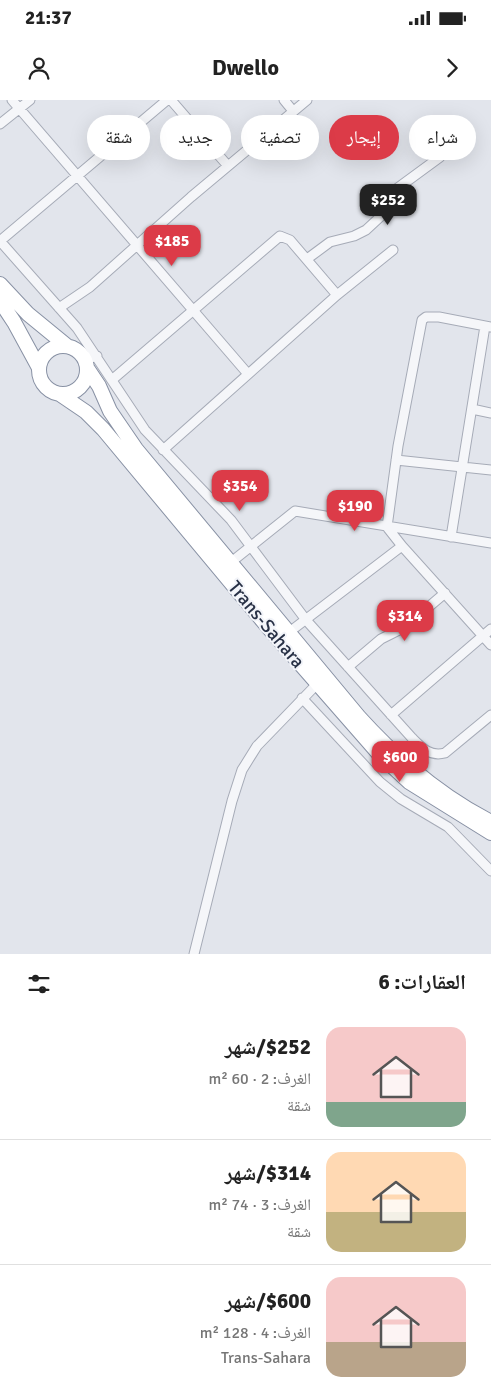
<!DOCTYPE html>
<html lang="ar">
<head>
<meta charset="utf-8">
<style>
	body { margin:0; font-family:Signika,"Noto Naskh Arabic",sans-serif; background:#f6f6f6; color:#222; direction:rtl; height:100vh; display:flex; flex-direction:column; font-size:19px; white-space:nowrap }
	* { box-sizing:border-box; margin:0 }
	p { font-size:16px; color:#767676 }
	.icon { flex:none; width:28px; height:28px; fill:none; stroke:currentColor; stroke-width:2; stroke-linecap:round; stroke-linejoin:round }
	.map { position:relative; height:854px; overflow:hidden; direction:ltr }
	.details { display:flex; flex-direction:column; background:#fff; flex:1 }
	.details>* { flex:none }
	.hud { position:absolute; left:15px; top:15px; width:461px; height:45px; direction:rtl; display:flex; gap:10px }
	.price { position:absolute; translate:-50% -42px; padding:0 11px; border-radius:10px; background:#dc3b48; color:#fff; font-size:16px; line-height:32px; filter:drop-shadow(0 1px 2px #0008) }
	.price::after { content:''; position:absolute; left:50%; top:30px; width:15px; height:11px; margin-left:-8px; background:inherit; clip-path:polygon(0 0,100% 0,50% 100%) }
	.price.on { background:#222; color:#fff }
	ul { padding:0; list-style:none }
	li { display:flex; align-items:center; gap:15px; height:125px; padding:0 25px }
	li+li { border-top:1px solid #e0e0e0 }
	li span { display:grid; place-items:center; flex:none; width:140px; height:100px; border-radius:15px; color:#555 }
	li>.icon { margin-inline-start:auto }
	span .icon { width:60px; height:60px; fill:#fffc; stroke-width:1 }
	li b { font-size:21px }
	h2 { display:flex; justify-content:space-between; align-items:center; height:60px; padding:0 25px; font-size:21px }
	.pill { padding:0 18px; border-radius:22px; background:#fff; box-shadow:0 5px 20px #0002; font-size:18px; line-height:45px }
	.pill.on { background:#dc3b48; color:#fff }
	.status { display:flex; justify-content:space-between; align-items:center; height:35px; padding:0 25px; background:#fff; direction:ltr }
	.status svg { height:14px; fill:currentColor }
	header { display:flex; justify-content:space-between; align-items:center; height:65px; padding:0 25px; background:#fff; font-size:22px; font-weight:700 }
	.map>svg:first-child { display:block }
</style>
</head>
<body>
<div class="status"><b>21:37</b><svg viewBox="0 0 49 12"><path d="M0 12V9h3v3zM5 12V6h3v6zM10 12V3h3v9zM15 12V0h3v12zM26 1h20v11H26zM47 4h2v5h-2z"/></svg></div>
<header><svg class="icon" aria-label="forward" viewBox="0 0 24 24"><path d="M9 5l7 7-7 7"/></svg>Dwello<svg class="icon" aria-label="person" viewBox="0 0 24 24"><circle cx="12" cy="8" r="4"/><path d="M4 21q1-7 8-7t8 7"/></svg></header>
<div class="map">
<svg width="491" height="854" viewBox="0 0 491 854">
	<rect width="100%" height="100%" fill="#e2e5ec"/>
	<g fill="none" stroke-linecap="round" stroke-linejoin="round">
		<defs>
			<path id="minor" d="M12,0L248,274
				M171,0L228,66
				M284,0L293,11
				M0,24L30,0
				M0,141L77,228L145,330L231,420L306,520L412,638C422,648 430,657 445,653L491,615
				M0,141L167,0
				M307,159L330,142L354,136L366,130L380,117L387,100L395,90L440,57
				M59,208L90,187L191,97L307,0
				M85,260L97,256
				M113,279L280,136L290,140L337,195
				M472,309L491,313
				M163,350L337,195L393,150
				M396,360L491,370
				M451,437L485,226
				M402,446L387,427L398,346L422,220L426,217H439L491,227
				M230,463L295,411L491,443
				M288,533L402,446L491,545
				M348,567L381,539L405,527L445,493
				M302,598L380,682L401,699L448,727L491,771
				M391,615L491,529
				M194,854L232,701L242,670L257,646L317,584"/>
			<path id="trunk" d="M0,184L28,214L67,246
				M0,201L14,222L39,268
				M39 270a24 24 0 1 1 48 0a24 24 0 1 1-48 0Z
				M87,268L99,286L110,311L136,349L359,617C397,659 440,696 491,722
				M61,295L86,312L103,329L267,526L379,654L409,682L491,733"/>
		</defs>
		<use href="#minor" stroke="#a6abb7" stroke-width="11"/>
		<use href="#trunk" stroke="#8891a4" stroke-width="16"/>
		<use href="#minor" stroke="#f5f6f9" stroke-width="9"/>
		<use href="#trunk" stroke="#fff" stroke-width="14"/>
	</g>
	<g text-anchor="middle" stroke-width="4" stroke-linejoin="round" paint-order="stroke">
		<g font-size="19" fill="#283146" stroke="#f2f4f9">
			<text transform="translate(267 524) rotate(50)" y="7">Trans-Sahara</text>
		</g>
	</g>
</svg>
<b class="price on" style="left:388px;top:126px">$252</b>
<b class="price" style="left:172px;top:167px">$185</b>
<b class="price" style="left:240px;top:412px">$354</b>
<b class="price" style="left:355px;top:432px">$190</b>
<b class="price" style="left:405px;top:542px">$314</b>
<b class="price" style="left:400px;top:683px">$600</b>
<div class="hud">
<a class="pill">شراء</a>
<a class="pill on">إيجار</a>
<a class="pill">تصفية</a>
<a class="pill">جديد</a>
<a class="pill">شقة</a>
</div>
</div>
<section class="details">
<h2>العقارات: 6<svg class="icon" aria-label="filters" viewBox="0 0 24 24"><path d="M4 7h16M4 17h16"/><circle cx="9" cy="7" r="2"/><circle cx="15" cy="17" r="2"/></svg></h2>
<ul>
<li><span style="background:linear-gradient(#f6c9c9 75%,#7fa58c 0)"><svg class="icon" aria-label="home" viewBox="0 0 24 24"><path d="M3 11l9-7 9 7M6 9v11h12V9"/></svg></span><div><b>$252/شهر</b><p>الغرف: 2 · 60 m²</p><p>شقة</p></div></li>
<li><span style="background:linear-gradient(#ffd9b3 60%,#c2b280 0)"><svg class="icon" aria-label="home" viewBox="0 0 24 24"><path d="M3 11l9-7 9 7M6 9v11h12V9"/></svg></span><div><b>$314/شهر</b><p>الغرف: 3 · 74 m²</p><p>شقة</p></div></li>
<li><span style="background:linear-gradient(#f6c9c9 65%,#b9a48a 0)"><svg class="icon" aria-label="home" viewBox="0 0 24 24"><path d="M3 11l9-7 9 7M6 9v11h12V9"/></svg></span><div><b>$600/شهر</b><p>الغرف: 4 · 128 m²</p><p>Trans-Sahara</p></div></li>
</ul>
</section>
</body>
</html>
